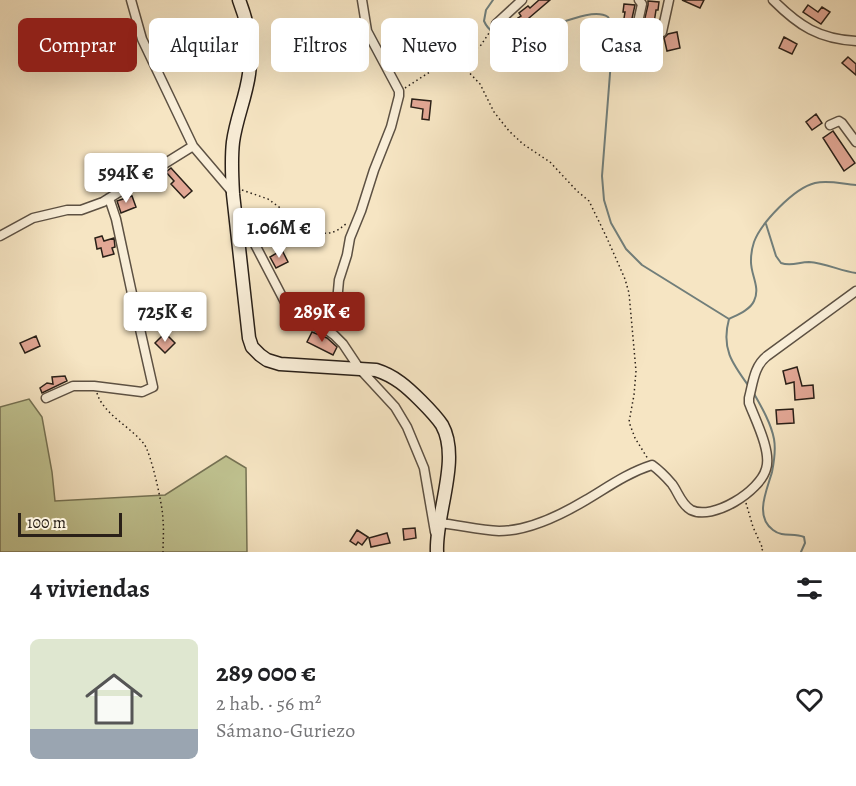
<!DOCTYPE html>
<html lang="es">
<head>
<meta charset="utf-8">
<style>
	body { margin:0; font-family:Alegreya,serif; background:#f2f2f2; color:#202124; height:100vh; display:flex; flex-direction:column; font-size:22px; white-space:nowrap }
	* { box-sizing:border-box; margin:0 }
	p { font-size:20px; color:#757577 }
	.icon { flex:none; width:33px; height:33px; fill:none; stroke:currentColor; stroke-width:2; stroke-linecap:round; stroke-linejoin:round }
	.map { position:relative; height:552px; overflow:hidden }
	.sheet { display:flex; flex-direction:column; background:#fff; flex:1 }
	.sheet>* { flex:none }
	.top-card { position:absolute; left:18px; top:18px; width:820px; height:54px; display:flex; gap:12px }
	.scale { position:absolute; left:18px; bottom:15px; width:104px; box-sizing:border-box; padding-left:6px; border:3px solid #2a2018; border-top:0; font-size:16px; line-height:21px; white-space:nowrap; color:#2a2018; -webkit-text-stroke:4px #f9eed8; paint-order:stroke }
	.price { position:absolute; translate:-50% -51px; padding:0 14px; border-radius:6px; background:#fff; color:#222; font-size:20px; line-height:39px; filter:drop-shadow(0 2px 3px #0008) }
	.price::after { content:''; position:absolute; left:50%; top:36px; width:18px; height:14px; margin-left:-9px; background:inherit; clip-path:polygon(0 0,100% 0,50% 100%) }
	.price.selected { background:#8f2418; color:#fff }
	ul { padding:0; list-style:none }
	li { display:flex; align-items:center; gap:18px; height:150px; padding:0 30px }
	li span { display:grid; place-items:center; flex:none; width:168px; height:120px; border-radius:9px; color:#555 }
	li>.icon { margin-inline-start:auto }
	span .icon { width:72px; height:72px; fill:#fffc; stroke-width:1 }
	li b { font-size:26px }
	h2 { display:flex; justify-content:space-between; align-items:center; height:72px; padding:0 30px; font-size:26px }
	.tag { padding:0 21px; border-radius:9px; background:#fff; box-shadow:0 6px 24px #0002; font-size:21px; line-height:54px }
	.tag.selected { background:#8f2418; color:#fff }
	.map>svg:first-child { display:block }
</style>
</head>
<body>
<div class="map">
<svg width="856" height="552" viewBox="0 0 856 552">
	<rect width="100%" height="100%" fill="#f6e5c3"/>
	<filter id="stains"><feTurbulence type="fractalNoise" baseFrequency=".00333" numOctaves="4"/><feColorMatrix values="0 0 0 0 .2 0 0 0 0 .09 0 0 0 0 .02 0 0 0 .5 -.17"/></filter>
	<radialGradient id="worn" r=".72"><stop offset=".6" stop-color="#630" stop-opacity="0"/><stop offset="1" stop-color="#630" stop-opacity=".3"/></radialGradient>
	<path fill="#c0c391" stroke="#757254" stroke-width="1.5" d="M29,399L42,417L52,472L55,501L165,495L226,456L246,468L247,552H0V407Z"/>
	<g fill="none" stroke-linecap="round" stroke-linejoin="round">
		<path stroke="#717e7a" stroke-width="2" d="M493,0L486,10L484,21C502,63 583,0 608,17C614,25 612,39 612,48L602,176L604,200L611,223L626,249L642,265L729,319
			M766,224L776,256L781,263C791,267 799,262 809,262C825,263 841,271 856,273
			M729,319C721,348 732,363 748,385
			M729,319C737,315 750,310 754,301C761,287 750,274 751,260C751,255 752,248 754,242C761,223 794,188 815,183C829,180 842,184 856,185
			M753,392C761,406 771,423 774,439C776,450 774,462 772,472C767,490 754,516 773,530C783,538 794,532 804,537L805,543L801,552"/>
	</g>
	<path fill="#e2a795" stroke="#2a2018" stroke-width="1.5" d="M539,0H550L522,24L518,18L521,16L519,13L528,6L530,8Z
		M682,0H704L700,8Z
		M648,1L659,2L658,10H656L654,23L644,22L648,5Z
		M624,4L635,5L629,32L622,31L625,12H623Z
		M808,5L818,12L822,7L830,12L821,24L803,12Z
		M677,32L680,48L667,51L664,38L668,34Z
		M784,37L797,44L792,54L779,48Z
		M295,49L303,64L294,69L292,66L287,69L281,57Z
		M848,57L856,64V75L842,63Z
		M412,99L431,101L429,120L422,119L423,109L411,107Z
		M816,114L822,123L812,130L806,122Z
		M833,131L855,163L844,171L823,138Z
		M171,168L192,191L184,198L171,184L174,181L166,172Z
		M132,196L136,207L121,213L117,201Z
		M102,236L104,241L114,238L115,247L112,248L114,254L103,257L101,248L97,249L95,238Z
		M282,250L288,262L276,268L270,257Z
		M312,332L327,338L337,347L333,355L307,342Z
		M165,333L175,343L165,353L155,343Z
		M36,336L40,346L25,353L20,343Z
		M797,367L802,386L813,385L814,398L795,400L794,382L786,384L783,371Z
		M65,376L67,381L42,393L40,388L47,383L53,384L52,377Z
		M793,409L794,423L777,424L776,410Z
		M415,528L416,538L404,540L403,529Z
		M357,530L368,537L362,545L358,542L356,545L350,541Z
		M387,533L390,543L371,547L369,538Z"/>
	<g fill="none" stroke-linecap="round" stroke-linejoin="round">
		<defs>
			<path id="street" d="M131,0L142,39L193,146L233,193
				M362,0L367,31L399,91V96L391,127L374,170L361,211L350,238L347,255L339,280L337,302L329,316L327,330L334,335L343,344L359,368L395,407L407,427L424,468L435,532
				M773,0C799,26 819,39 856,41
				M638,22L642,4L639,0
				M496,24L522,0
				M662,32L669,0
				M830,125L839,121L842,123L856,142
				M236,208L287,306C297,319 312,326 327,330
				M0,236L33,218L67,210H81L103,202L193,146
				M46,398L73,386H94L142,392L153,387L131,289L116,219L109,198
				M439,523C459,525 479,530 499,531C528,531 561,515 586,500C608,487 627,473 652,465C659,470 666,477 672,484C678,492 681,504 691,510C713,521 760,491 766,469C772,452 755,419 749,403V398C753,383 754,366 767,356L856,291"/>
			<path id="secondary" d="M239,0C248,23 253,49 249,74C246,97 236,119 233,142C231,159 232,177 233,194L249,338L252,347L260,355L267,360L280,364L376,370C395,376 407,387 421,401C428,408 436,416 442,425C461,459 435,515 437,552"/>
		</defs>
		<use href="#street" stroke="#5d5143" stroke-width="11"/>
		<use href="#secondary" stroke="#2a2018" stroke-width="15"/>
		<path stroke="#2a2018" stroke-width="1.5" stroke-dasharray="1.5 3" stroke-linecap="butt" d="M461,63V60L481,45L491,30
			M405,88L439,66L451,62L461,64L480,84L494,112L509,131L523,144L550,162L577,191L589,201L606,236L625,279L629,293L636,371L634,395L629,422L635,438L648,459
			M242,190L268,199L312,231C328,236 336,233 348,222
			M97,393C103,414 131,427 144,444C151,453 163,506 163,520C164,530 163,541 163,552
			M746,503L753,527L763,549L760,552"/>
		<use href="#street" stroke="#f9eed8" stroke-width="8"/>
		<use href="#secondary" stroke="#f9eed8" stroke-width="12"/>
	</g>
	<rect width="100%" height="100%" filter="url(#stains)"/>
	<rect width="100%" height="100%" fill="url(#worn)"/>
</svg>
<div class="scale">100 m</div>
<b class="price" style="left:126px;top:204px">594K €</b>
<b class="price" style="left:279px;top:259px">1.06M €</b>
<b class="price" style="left:165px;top:343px">725K €</b>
<b class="price selected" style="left:322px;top:343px">289K €</b>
<div class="top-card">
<a class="tag selected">Comprar</a>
<a class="tag">Alquilar</a>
<a class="tag">Filtros</a>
<a class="tag">Nuevo</a>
<a class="tag">Piso</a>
<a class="tag">Casa</a>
</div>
</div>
<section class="sheet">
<h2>4 viviendas<svg class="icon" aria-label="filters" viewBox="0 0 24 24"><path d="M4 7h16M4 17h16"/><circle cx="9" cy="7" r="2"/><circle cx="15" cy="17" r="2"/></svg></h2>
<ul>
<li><span style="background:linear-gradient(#dfe7d0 75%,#9aa5b1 0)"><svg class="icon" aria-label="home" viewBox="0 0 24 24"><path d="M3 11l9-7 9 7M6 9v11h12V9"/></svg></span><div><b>289 000 €</b><p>2 hab. · 56 m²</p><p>Sámano-Guriezo</p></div><svg class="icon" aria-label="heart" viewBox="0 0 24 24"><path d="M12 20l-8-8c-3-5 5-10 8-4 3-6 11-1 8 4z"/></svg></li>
</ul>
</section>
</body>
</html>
